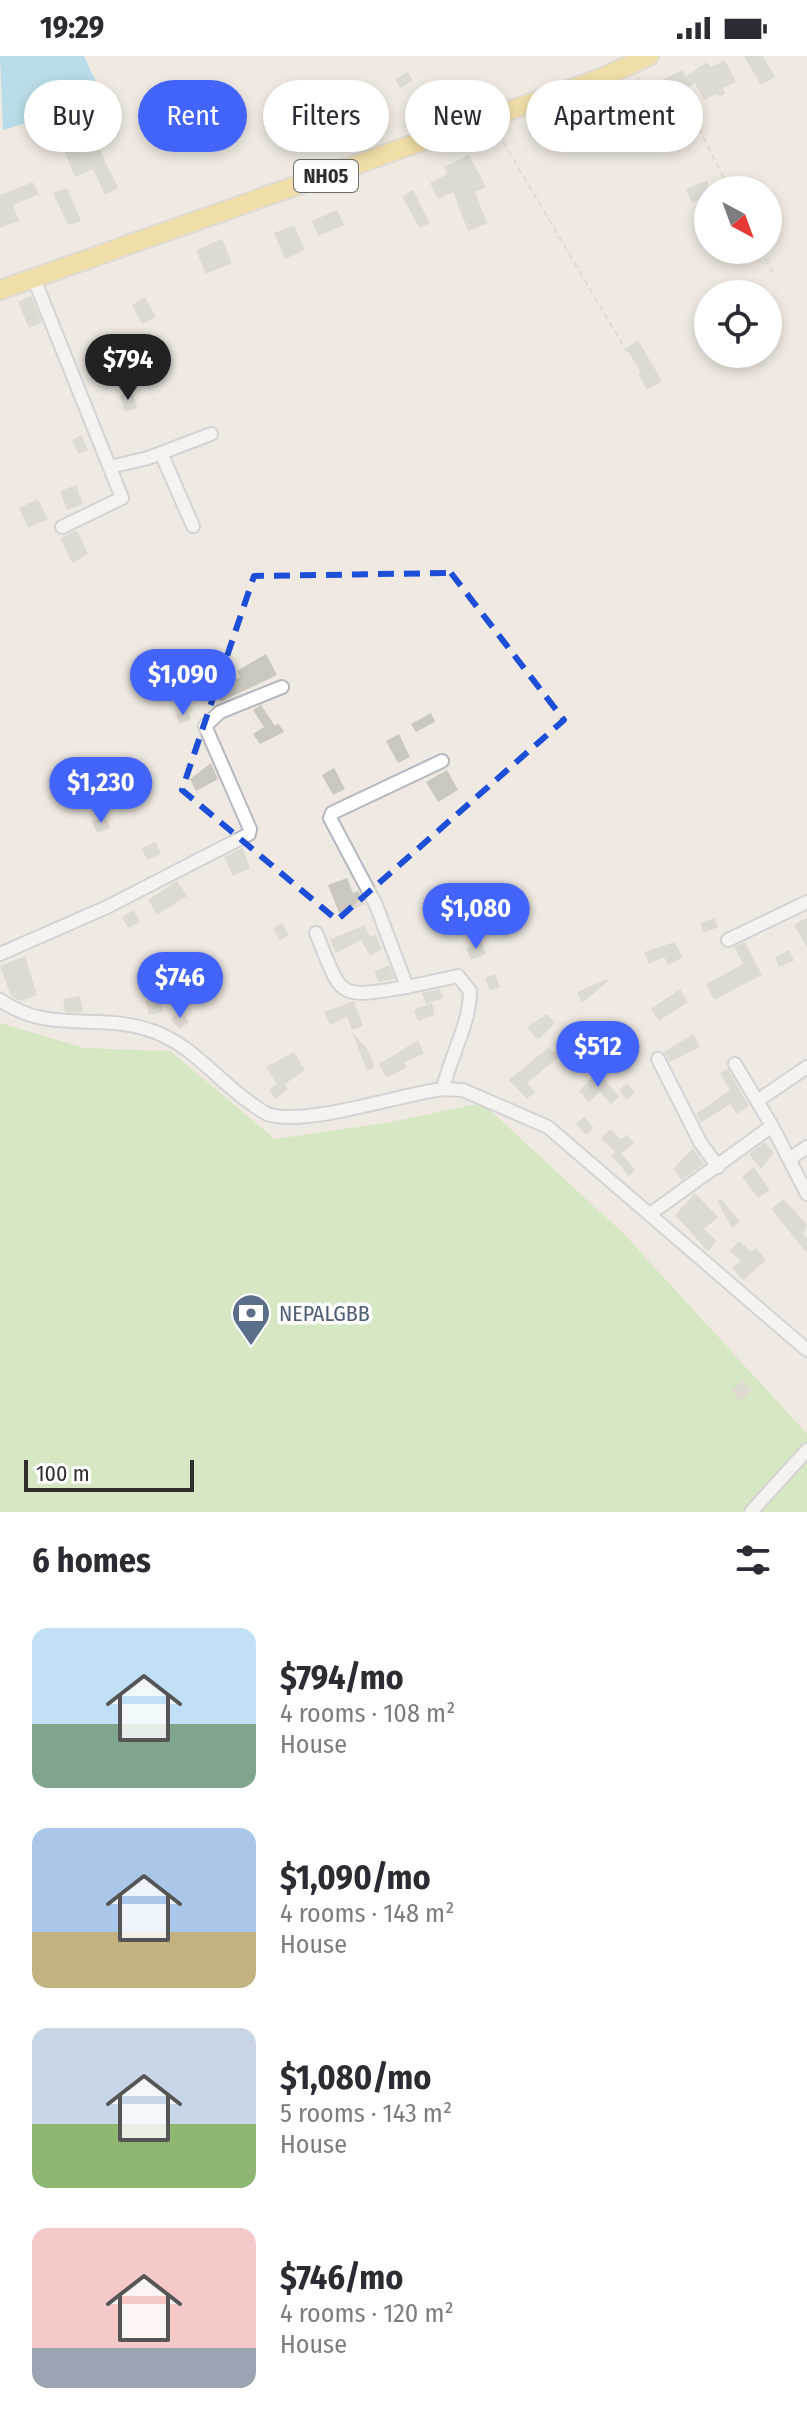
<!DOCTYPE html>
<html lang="en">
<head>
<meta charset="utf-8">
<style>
	body { margin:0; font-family:"Fira Sans Condensed",sans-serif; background:#f7f7f7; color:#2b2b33; height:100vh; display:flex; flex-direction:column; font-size:30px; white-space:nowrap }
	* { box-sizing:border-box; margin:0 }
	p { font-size:26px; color:#7c7c81 }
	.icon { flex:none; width:44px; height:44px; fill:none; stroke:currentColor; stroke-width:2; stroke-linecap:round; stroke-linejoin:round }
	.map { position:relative; height:1456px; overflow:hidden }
	.panel { display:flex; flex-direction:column; background:#fff; flex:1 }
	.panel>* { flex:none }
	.hud { position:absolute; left:24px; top:24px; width:760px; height:72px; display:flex; gap:16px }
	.needle { width:52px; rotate:139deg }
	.controls { position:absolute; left:694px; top:120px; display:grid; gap:16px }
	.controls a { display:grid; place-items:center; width:88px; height:88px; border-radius:50%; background:#fff; box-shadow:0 4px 12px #0003; font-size:40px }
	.scale { position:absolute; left:24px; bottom:20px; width:170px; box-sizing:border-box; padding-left:8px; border:4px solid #2e2e2e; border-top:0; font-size:22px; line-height:28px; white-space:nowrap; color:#2e2e2e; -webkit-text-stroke:6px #fff; paint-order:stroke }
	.price { position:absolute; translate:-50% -68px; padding:0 18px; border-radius:28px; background:#4264fb; color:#fff; font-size:26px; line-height:52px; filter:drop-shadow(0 2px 4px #0008) }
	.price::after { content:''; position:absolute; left:50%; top:48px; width:24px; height:18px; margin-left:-12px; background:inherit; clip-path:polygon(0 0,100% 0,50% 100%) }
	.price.current { background:#222; color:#fff }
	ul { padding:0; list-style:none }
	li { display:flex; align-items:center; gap:24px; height:200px; padding:0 32px }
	li span { display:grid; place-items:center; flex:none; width:224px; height:160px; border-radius:16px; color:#555 }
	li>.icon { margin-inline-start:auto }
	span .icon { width:96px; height:96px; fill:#fffc; stroke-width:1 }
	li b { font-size:34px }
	h2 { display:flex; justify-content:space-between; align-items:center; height:96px; padding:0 32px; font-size:34px }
	.tag { padding:0 28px; border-radius:36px; background:#fff; box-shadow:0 4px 12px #0003; font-size:28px; line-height:72px }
	.tag.current { background:#4264fb; color:#fff }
	.status { display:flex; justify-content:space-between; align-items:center; height:56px; padding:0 40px; background:#fff; direction:ltr }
	.status svg { height:22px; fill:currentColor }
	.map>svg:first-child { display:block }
</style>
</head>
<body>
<div class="status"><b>19:29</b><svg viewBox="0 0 49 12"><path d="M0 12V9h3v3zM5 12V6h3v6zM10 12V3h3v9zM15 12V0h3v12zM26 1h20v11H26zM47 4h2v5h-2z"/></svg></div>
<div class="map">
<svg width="807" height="1456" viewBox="0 0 807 1456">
	<rect width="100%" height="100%" fill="#efe9e1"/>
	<path fill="#b6e59e" d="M0,967L84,992L170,995L275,1083L391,1066L482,1047L623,1177L807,1378V1456H0Z"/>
	<path fill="#75cff0" d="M0,0H84L104,43L3,74Z"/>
	<path fill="#cbc7bf" d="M744,0H763L775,21L761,29Z
		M725,4L736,26L723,32L725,38L717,41L716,38L704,44L695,27L666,44L668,49L659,53L648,31L682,14L686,20L707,6L711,11Z
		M408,16L413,25L400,32L395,23Z
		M80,53L118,132L105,139L93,113L75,121L52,65Z
		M469,99L486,131L475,136L487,167L468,175L453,136L438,143L430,127L447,118L444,111Z
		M708,124V140L692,147L686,133Z
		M33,126L39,138L13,149L19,165L0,172V139Z
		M67,132L81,165L68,169L53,137Z
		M413,134L430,167L419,172L402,140Z
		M337,154L344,169L318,180L312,165Z
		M294,169L305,194L285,203L274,177Z
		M222,183L232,207L206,218L196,194Z
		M31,240L42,266L29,272L18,246Z
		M145,241L156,261L142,268L132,249Z
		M638,284L662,325L647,334L638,318L641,316L626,292Z
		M154,293L158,303L119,319L115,310Z
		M132,336L137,352L125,356L120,340Z
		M81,379L88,394L78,398L72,384Z
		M76,429L83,448L67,454L60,435Z
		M38,443L48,463L28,472L19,452Z
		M77,474L88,498L72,507L60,482Z
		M266,598L277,619L220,646L214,633L240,621L237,615Z
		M261,649L275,670L278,667L284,676L260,688L253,678L264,671L253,654Z
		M187,654L191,663L179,668L176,658Z
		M431,657L435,666L416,676L411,668Z
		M399,678L410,701L398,707L386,685Z
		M211,707L218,723L196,735L190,723Z
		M334,712L345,733L333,739L322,719Z
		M447,714L458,734L438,746L426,726Z
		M105,760L110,772L97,777L92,766Z
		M156,786L161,798L147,804L142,792Z
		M242,792L250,812L233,820L224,801Z
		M347,822L353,837L358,835L365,848L340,859L328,829Z
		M177,825L187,840L157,859L148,844Z
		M134,854L140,866L128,872L122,861Z
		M807,861V892L794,869Z
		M714,862L718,871L704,877L700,867Z
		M282,867L289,879L280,884L273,872Z
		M364,869L370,881L375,878L382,893L370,900L361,884L336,897L330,884Z
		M481,886L486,898L471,904L466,892Z
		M674,886L683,901L668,909L664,901L649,908L644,896Z
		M745,886L762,919L714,944L706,928L743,908L734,891Z
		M789,894L794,905L779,911L775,901Z
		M25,900L37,939L20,945L11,940L0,910Z
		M389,909L395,923L379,926L374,916Z
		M495,918L500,931L490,935L485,922Z
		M607,923L608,925L582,947L577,936Z
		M440,933L443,942L426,948L422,937Z
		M680,933L688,946L659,965L651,953Z
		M80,940L83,956H65L63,943Z
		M160,942L163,956L149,959L146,945Z
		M354,945L363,970L352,974L347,961L330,969L324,956Z
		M432,947L435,959L418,965L414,954Z
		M181,955L189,966L179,973L171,963Z
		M547,958L555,967L538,984L527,971Z
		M588,970L595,983L585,988L578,976Z
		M352,976L367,993L375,1011L367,1015Z
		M608,978L616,987L608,993L600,984Z
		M693,978L700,991L669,1006L664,996Z
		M418,984L424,998L404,1006L407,1011L386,1022L379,1008Z
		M562,987L569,993L527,1027L535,1036L527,1043L509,1024L549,991L554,997Z
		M294,996L305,1014L285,1028L288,1033L275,1043L269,1034L277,1028L266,1011Z
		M728,1013L749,1050L737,1058L730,1048L701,1067L696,1058L730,1034L720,1017Z
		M597,1016L619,1040L611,1048L600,1036L589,1046L579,1035Z
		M627,1027L635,1037L626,1044L619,1034Z
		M584,1061L594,1072L586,1079L576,1068Z
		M610,1073L621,1083L627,1079L634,1087L621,1097L635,1114L629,1120L611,1099L615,1096L601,1082Z
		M765,1086L774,1097L761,1113L749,1098Z
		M693,1092L704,1108L682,1124L673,1113Z
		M754,1111L770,1134L758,1142L742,1120Z
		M695,1137L718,1161L704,1173L717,1185L708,1195L675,1159Z
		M721,1143L740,1165L732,1172L717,1145Z
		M784,1143L807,1169L803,1178L807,1182V1197L771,1153Z
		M739,1185L751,1196L755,1192L766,1204L743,1224L732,1212L741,1205L730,1195Z
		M744,1324L752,1335L740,1345L732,1335Z"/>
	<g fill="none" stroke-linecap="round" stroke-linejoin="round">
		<defs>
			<path id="minor" d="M34,223L122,442L62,471
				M161,397L193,470
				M110,411L148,402L211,378
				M442,705L332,757L330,762L376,849L407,931L458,920L470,935C470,969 450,1000 443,1033
				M316,877C343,942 335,943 407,931
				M728,884L807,846
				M0,898L107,851L249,778L250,773L205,670L220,656L282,631
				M0,944C49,978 93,957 146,973C189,985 214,1021 249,1046C255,1050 263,1057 270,1059C312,1069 397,1039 443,1033L463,1034L548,1071L807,1294
				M658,1003L700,1086L718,1111
				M757,1045L807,1011
				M772,1070L807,1138
				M791,1102L807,1091
				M650,1158L772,1070L735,1008
				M751,1456L807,1394"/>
			<path id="primary" d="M0,234L599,23L649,0"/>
		</defs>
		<use href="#minor" stroke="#b4b7c1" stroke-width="16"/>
		<use href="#primary" stroke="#c9c9c9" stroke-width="22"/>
		<path stroke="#c9c9c9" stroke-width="2" stroke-dasharray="6 4" stroke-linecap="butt" d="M637,21L676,82L697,69L730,134
			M498,77L627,296
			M761,194L773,217"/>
		<use href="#minor" stroke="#fff" stroke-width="12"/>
		<use href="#primary" stroke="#f2d163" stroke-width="18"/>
	</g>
	<path d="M0 0H807V1456H0ZM451,517L564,664L337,864L182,734L254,520Z" fill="#efe9e1" fill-opacity=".55" fill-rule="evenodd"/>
	<path fill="none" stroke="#1d4ed8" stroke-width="6" stroke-dasharray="16 10" stroke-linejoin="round" d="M451,517L564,664L337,864L182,734L254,520Z"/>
	<defs>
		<symbol id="bank-pin" viewBox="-11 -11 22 30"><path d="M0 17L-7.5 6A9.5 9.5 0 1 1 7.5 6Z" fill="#5c6f8a" stroke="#fff"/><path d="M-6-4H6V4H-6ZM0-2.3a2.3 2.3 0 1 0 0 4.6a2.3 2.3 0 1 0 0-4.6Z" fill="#fff"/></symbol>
	</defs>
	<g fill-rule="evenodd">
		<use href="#bank-pin" x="229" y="1235" width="44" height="60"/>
	</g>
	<g text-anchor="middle" stroke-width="7" stroke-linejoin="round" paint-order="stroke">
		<rect fill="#fff" stroke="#6d6d6d" stroke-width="2" x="294" y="104" width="64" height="32" rx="6"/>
		<g font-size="20" font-weight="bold" fill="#2e2e2e">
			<text x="326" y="127">NH05</text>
		</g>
		<g font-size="22" fill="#4e5e75" stroke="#fff" text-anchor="start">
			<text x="279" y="1265">NEPALGBB</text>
		</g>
	</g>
</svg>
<div class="controls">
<a><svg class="needle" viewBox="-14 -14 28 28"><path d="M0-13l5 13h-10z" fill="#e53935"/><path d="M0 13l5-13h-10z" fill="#7c7c81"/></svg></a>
<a><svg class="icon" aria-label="locate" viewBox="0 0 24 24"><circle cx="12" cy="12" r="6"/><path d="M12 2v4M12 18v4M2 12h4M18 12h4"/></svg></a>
</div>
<div class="scale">100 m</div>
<b class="price current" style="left:128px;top:346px">$794</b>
<b class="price" style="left:183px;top:661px">$1,090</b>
<b class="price" style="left:101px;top:769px">$1,230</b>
<b class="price" style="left:476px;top:895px">$1,080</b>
<b class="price" style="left:180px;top:964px">$746</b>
<b class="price" style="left:598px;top:1033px">$512</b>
<div class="hud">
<a class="tag">Buy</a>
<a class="tag current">Rent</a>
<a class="tag">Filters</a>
<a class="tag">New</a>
<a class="tag">Apartment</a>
</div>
</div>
<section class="panel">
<h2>6 homes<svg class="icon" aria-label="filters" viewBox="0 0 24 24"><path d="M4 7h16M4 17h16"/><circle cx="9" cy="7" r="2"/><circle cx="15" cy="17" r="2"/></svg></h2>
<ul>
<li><span style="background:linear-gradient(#bfe0f5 60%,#7fa58c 0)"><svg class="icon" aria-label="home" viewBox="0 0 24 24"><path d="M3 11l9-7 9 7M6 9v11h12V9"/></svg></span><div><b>$794/mo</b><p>4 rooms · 108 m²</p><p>House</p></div></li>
<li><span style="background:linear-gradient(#a9c7e8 65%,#c2b280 0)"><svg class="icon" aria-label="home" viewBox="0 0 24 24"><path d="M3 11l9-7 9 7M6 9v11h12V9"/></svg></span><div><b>$1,090/mo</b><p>4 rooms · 148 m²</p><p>House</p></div></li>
<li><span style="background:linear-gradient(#c9d6e8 60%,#8fb573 0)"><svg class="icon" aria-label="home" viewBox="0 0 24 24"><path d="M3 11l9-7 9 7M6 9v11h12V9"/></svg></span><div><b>$1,080/mo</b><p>5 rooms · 143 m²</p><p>House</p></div></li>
<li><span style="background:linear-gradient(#f6c9c9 75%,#9aa5b1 0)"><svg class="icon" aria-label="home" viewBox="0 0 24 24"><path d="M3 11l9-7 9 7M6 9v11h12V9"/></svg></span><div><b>$746/mo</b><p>4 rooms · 120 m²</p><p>House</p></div></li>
</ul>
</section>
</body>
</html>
